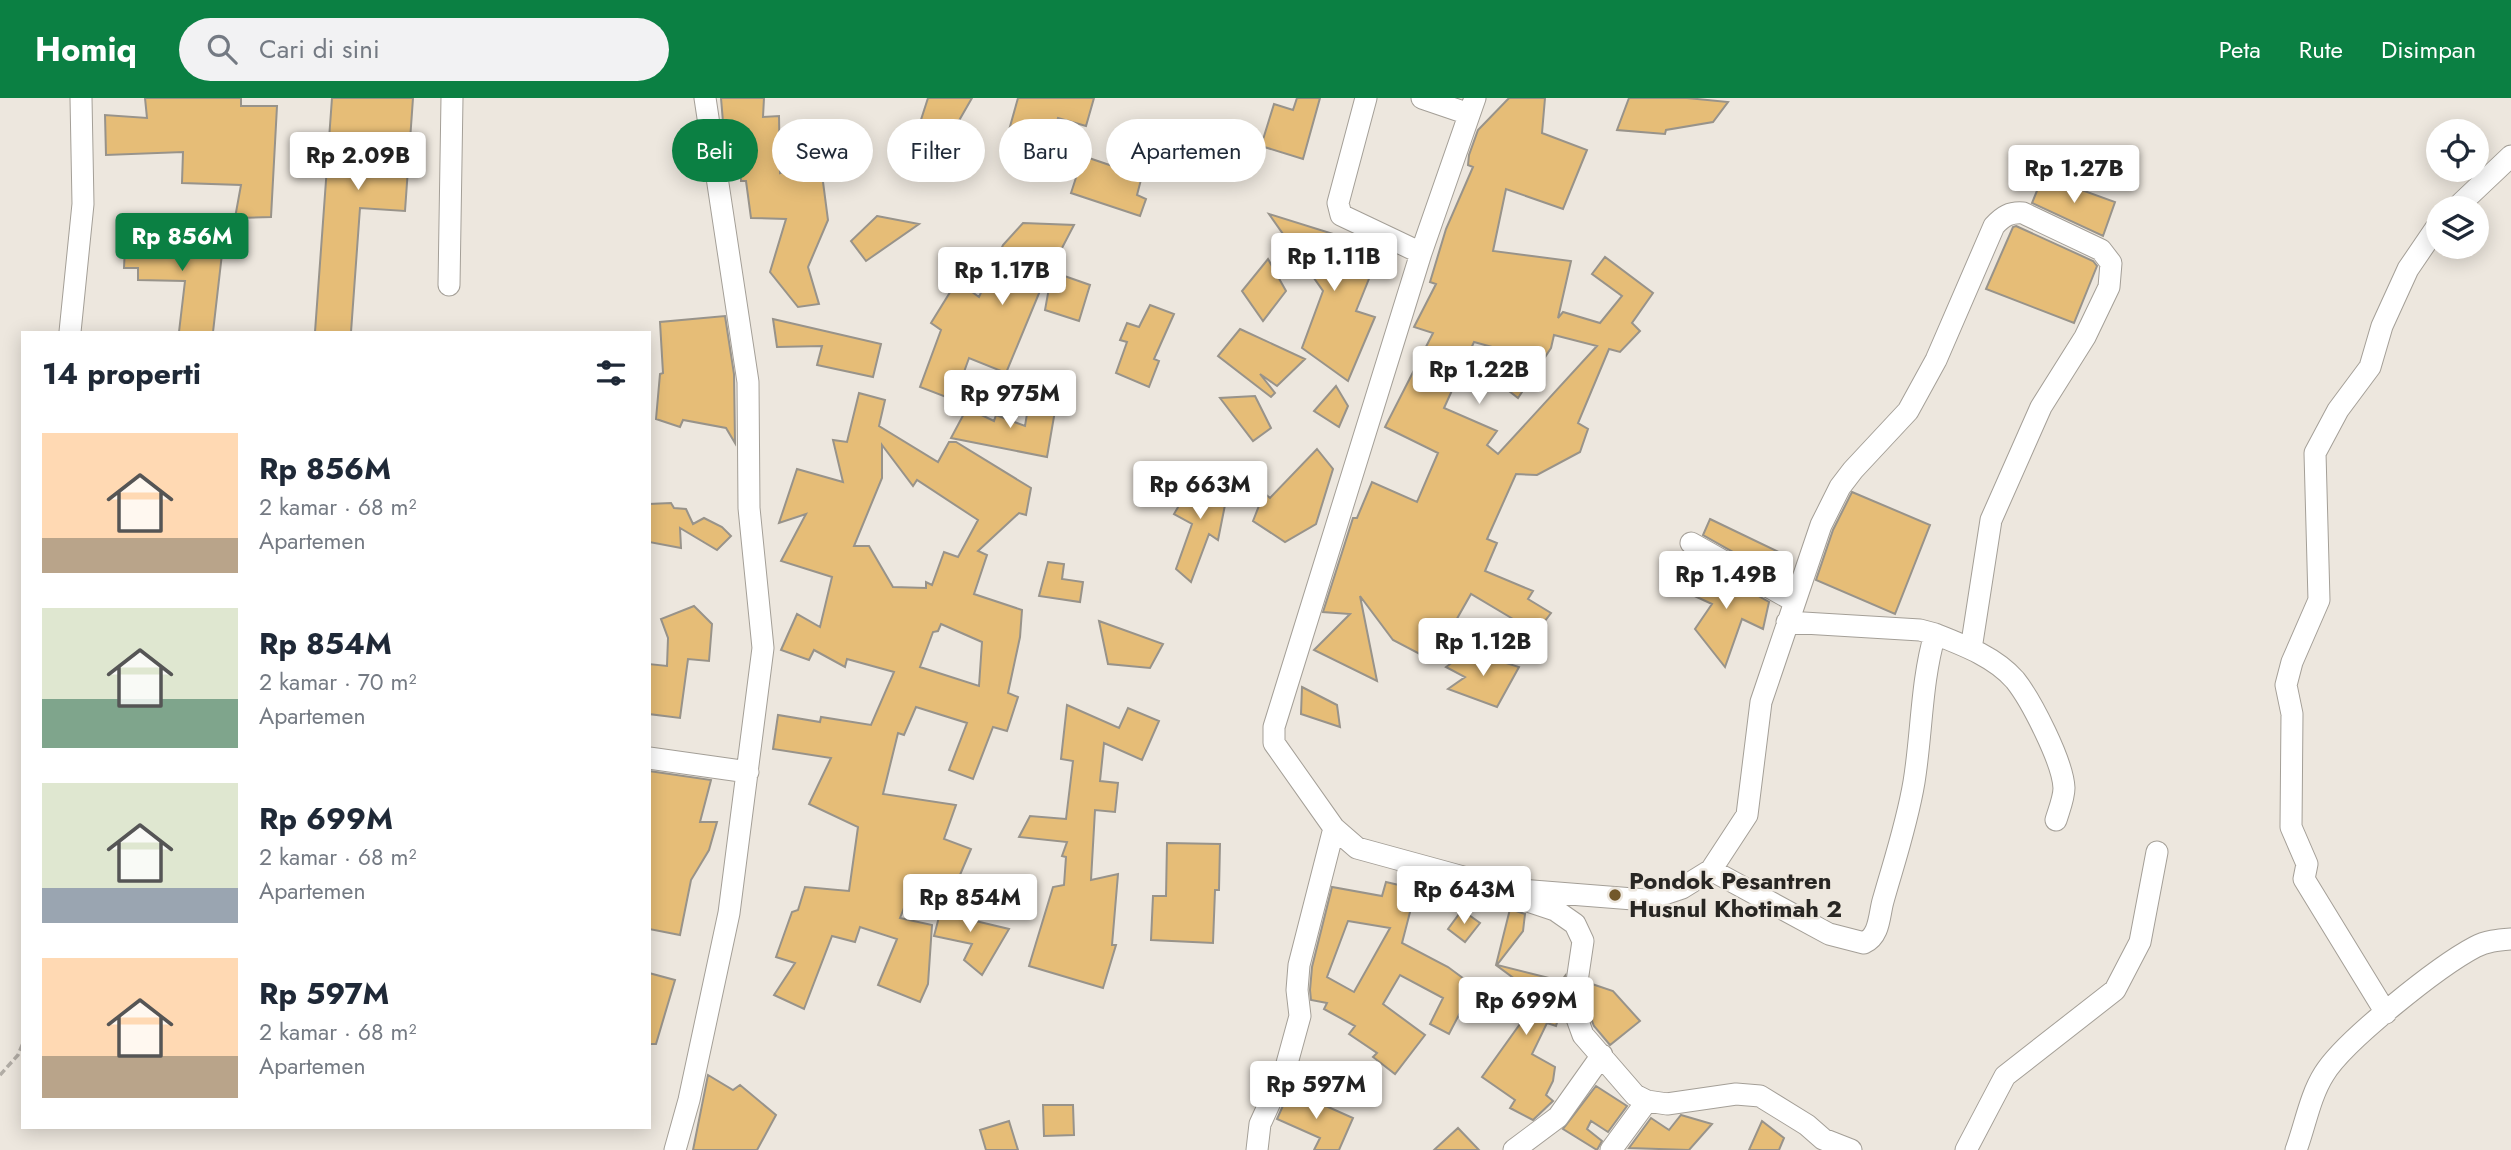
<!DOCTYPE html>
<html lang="id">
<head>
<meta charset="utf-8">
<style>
	body { margin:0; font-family:Jost,sans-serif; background:#f2f2f3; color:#1f2937; height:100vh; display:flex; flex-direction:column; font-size:26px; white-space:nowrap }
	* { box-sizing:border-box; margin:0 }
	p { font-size:23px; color:#747a83 }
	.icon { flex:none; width:38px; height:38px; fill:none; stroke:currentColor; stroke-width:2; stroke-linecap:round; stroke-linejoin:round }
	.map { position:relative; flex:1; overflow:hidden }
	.side { position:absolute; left:21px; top:233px; width:630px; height:798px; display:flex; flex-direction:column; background:#fff; border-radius:0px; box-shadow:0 4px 18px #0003 }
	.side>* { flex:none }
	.banner { position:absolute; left:672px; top:21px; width:665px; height:63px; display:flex; gap:14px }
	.buttons { position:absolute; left:2426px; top:21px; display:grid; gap:14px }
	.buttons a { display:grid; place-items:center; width:63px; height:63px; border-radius:50%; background:#fff; box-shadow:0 4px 18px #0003; font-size:35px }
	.price { position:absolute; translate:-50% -60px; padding:0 16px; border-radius:7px; background:#fff; color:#222; font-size:23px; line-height:46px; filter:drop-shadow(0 2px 4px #0008) }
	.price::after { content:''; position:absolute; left:50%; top:42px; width:21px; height:16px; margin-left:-10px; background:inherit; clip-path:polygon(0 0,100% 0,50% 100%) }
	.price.on { background:#0b8043; color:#fff }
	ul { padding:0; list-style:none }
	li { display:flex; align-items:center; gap:21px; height:175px; padding:0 21px }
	li span { display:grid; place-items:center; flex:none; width:196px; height:140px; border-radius:0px; color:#555 }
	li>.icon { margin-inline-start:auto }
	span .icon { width:84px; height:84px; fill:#fffc; stroke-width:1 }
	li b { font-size:30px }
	h2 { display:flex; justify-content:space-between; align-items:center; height:84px; padding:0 21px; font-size:30px }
	.pill { padding:0 24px; border-radius:32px; background:#fff; box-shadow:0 4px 18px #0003; font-size:24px; line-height:63px }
	.pill.on { background:#0b8043; color:#fff }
	header { display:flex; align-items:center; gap:42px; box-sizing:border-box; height:98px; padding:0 35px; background:#0b8043; color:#fff }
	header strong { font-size:33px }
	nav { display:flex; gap:38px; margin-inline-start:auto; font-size:24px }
	.search { width:490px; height:63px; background:#f2f2f3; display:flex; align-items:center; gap:18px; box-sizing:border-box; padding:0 24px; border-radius:38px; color:#747a83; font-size:26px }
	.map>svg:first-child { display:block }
</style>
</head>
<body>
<header>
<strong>Homiq</strong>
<div class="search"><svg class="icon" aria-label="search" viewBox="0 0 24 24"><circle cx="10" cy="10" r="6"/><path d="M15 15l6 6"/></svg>Cari di sini</div>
<nav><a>Peta</a><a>Rute</a><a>Disimpan</a></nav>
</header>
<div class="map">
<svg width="2511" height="1052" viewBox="0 0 2511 1052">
	<rect width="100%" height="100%" fill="#ede7de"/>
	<path fill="#e6bd77" stroke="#98938a" stroke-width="2" fill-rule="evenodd" d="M145,0H241V8H277L271,119L235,120L241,87L182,85L183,54L106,57L105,17L147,20Z
		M332,0H413L405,113L360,110L351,234H315Z
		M721,0H764L763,19L779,18L780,75L810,65L834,67L823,84L828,122L808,169L819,206L798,209L770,174L786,121L751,120L746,83H741L740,37L724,36Z
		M928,0H972L957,26L919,28Z
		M1018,0H1094L1086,28L1058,20L1043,70L1002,57Z
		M1297,0H1320L1303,61L1261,48L1274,6L1293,12Z
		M1509,0H1545L1542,35L1587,52L1563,111L1506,91L1493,153L1571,163L1558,220L1563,214L1600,225L1622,198L1592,176L1605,159L1653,195L1632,225L1640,233L1620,254L1609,251L1578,325L1588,331L1580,354L1537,377L1516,376L1487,441L1497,445L1485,473L1533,493L1528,501L1551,515L1531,541L1481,544L1513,521L1471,496L1433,563L1393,542L1360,498L1377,583L1314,552L1350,516L1323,514L1353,420H1357L1372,384L1417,404L1438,355L1385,329L1433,235L1414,229L1436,186L1430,184L1446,131L1473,69L1468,67L1469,57L1478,32ZM1554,237L1597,248L1498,356L1487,347L1497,333L1444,310L1474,244L1514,255L1495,282L1518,300L1551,250Z
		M1629,0H1687L1728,4L1713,24L1666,32L1665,36L1617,32Z
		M1083,58L1142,78L1137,97L1146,101L1140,118L1071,95Z
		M2043,78L2115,104L2103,138L2032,105Z
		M1269,116L1381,151L1356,213L1375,219L1348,283L1302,250L1323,193Z
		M877,118L919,126L866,163L851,143Z
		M1023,125L1074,127L1050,173L1090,187L1079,223L1045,212L1049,190L1042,188L1006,275L969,260L954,302L920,289L941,232L931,225L957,183L979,199L1003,147Z
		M2016,128L2093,163L2097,168L2074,225L1986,191L2013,129Z
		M141,133L178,134V142L223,147L213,234H179L185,183L138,182V170H124L125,148L141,149Z
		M1268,161L1286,193L1263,223L1242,193Z
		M1150,207L1174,216L1154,261L1159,263L1149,289L1116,275L1127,244L1120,242L1127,225L1139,229Z
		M725,218L734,276L735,345L726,330L683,322L680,329L656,321L660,276L663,275L660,224Z
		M773,221L881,246L873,279L817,267L822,248L777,249Z
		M1240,231L1305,261L1277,288L1260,276L1275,295L1271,299L1218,258Z
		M1336,288L1348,308L1339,329L1314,313Z
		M859,295L885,302L879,328L938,364L949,344H956L1031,390L1026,417L1019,415L978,453L987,457L974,496L1022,512L1020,539L1008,595L1018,599L1007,633L993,629L973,681L949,672L967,625L916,609L904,637L898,635L883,696L956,707L944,741L971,751L951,798L916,780L900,820L932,827L928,886L920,904L878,887L897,841L860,829L855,844L832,838L804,911L774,897L795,865L776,859L792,814L798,812L805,789L849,793L858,729L809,706L831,660L773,651L778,617L820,624L821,619L871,627L894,574L847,561L845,569L814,552L809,562L781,552L797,516L820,529L832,479L781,463L806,416L779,425L797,371L843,384L833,342L847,344ZM882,347L913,388L917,382L978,422L958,459L944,454L932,487L926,484V490L893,489L869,448H854L882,380ZM941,526L982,544L979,588L920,569L933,534L938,533Z
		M1255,298L1271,330L1253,343L1220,300Z
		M1029,304L1056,307L1047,359L951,340L967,310L994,323L996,317L1025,328Z
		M1317,351L1333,371L1316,426L1285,444L1253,423L1264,395L1270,400Z
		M1197,377L1228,392L1218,442L1209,436L1191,484L1176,471L1192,426L1174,416Z
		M1852,394L1930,427L1895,516L1816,482L1833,432Z
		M671,405L674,410L686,411L693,426L704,420L722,429L731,438L717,452L680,430L681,450L649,444V406Z
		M1710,421L1789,459L1781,481L1703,437Z
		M1048,464L1064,466L1062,481L1083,484L1080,504L1039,498Z
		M1705,468L1769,504L1763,531L1742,521L1725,569L1695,531L1712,506L1688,495Z
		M694,508L712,526L709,563L688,561L680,620L649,616V566L667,568L668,540L661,521Z
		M1099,523L1163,546L1150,570L1108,566Z
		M1468,553L1519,569L1497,609L1448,591L1465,579L1446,569Z
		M1302,589L1337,607L1340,629L1301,616Z
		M1067,607L1119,630L1128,610L1159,623L1142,662L1104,645L1100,683L1118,685L1115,714L1095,712L1091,782L1118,776L1112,847H1116L1103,890L1029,868L1053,789L1064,787L1066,759L1062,758L1067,744L1019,739L1030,718L1066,721L1073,663L1061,661Z
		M649,673L711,682L700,724H717L709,752L691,782L680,837L649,831Z
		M1167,745L1220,746L1219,792H1215L1213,845L1151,842L1153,798H1166Z
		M1386,784L1416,791L1402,845L1448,869L1479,892L1466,910L1463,909L1449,936L1430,926L1443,900L1400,877L1383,906L1425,937L1395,976L1373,959L1377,955L1349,936L1355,928L1324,911L1327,905L1311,902L1310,892L1312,869L1332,789L1382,798ZM1348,823L1390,830L1354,894L1327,879Z
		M944,800L968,807L967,821L1009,831L982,877L964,862L972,846L934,838Z
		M1510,811L1525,816L1523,833L1497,867L1561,883L1565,878L1560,915L1556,928L1547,925L1532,956L1555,969L1553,983L1546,997L1553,1003L1533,1022L1510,1010L1515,1002L1482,979L1530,912L1540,917L1547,905L1496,867Z
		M1462,812L1480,825L1465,844L1448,831Z
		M649,875L675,882L656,946H649Z
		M1592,886L1613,893L1640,923L1610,947L1594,928L1588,913Z
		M708,977L733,992L740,987L776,1017L757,1052H693Z
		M1596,988L1627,1008L1608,1034L1591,1023L1587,1031L1602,1043L1597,1052L1563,1031Z
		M1290,992L1353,1020L1339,1052H1314L1320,1040L1277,1021Z
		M1043,1007H1073L1074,1037L1044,1038Z
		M1681,1017L1712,1026L1689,1052L1629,1050L1651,1020L1669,1032Z
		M1009,1023L1018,1052H986L980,1032Z
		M1762,1023L1784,1040L1779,1052H1749Z
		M1458,1030L1479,1052H1434Z"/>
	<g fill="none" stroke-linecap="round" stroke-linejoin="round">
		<defs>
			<path id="minor" d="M1366,0L1338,105L1341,117L1421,155
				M1422,0L1469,16
				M1475,0L1421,155L1274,629V645L1334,730L1357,750L1507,791L1528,803L1555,812L1575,826L1583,843L1575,897V915L1583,937L1635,997L1647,1003L1667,1006L1736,996L1760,998L1807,1027L1823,1041L1851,1052
				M2456,110L2511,58
				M449,187L452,0
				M70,234L83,106L81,0
				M1691,445L1794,503
				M1935,536C1963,547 1995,559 2015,582C2031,602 2063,664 2064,690C2064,700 2059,712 2056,722
				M649,660L748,674
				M1711,772L1829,836L1864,845C1880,838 1879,817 1883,803C1894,764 1907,726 1914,684C1922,635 1921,584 1935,536L1920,532L1787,524
				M1507,791L1646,802L1682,790L1711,772L1747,717L1761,604L1821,427L1840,389L1853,372L1908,313L1936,262L1994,128C2003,118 2010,114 2023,115L2101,152L2111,165L2109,189L2085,239L2041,309L1991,422L1971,551
				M2386,915L2304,781L2307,766L2291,729L2292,616L2286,587L2292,564L2319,502L2315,355L2338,312L2370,269L2382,228L2408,171L2438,127
				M675,1052L689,1002L729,815L763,550L749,410L748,284L705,0
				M1257,1052L1260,1026L1286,969L1300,918L1297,892L1299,867L1334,730
				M1514,1052L1558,1019L1602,957
				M1611,1052L1647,1003
				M1966,1052L2005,978L2115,892L2140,844L2157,754
				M2296,1052C2305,1028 2310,998 2324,976C2344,943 2439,868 2475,849C2486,843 2498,842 2511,841"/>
		</defs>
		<use href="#minor" stroke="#a49f97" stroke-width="23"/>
		<path stroke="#b2ada6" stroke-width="3.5" stroke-dasharray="7 3.5" stroke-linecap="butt" d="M0,977L18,957L23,945"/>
		<use href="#minor" stroke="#fff" stroke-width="21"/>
	</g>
	<circle fill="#72582a" stroke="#ede7de" stroke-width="2.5" cx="1615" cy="797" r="7"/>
	<g text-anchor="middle" stroke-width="5" stroke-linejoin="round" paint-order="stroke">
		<g font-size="24" font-weight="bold" fill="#282623" stroke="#ede7de" text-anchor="start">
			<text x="1629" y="791">Pondok Pesantren<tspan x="1629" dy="28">Husnul Khotimah 2</tspan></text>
		</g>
	</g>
</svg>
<div class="buttons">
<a><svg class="icon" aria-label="locate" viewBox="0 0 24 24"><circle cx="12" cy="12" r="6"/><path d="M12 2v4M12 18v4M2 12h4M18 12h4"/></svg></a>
<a><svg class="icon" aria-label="layers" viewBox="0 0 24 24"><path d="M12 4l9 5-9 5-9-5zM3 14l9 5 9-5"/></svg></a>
</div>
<b class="price" style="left:358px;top:94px">Rp 2.09B</b>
<b class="price" style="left:2074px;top:107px">Rp 1.27B</b>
<b class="price on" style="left:182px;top:175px">Rp 856M</b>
<b class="price" style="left:1334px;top:195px">Rp 1.11B</b>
<b class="price" style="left:1002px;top:209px">Rp 1.17B</b>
<b class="price" style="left:1479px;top:308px">Rp 1.22B</b>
<b class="price" style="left:1010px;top:332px">Rp 975M</b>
<b class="price" style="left:1200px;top:423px">Rp 663M</b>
<b class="price" style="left:1726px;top:513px">Rp 1.49B</b>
<b class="price" style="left:1483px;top:580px">Rp 1.12B</b>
<b class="price" style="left:1464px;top:828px">Rp 643M</b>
<b class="price" style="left:970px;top:836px">Rp 854M</b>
<b class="price" style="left:1526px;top:939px">Rp 699M</b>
<b class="price" style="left:1316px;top:1023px">Rp 597M</b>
<div class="banner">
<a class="pill on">Beli</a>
<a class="pill">Sewa</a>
<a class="pill">Filter</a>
<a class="pill">Baru</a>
<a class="pill">Apartemen</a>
</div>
<section class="side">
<h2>14 properti<svg class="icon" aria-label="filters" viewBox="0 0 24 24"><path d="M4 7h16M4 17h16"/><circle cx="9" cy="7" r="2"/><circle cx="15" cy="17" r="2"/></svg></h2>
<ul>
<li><span style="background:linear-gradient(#ffd9b3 75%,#b9a48a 0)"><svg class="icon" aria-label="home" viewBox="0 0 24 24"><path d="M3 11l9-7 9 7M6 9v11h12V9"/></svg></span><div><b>Rp 856M</b><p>2 kamar · 68 m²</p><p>Apartemen</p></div></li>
<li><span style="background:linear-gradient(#dfe7d0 65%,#7fa58c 0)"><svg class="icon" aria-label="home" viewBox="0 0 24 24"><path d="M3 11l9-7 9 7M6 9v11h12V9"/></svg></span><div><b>Rp 854M</b><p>2 kamar · 70 m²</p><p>Apartemen</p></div></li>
<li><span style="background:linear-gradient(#dfe7d0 75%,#9aa5b1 0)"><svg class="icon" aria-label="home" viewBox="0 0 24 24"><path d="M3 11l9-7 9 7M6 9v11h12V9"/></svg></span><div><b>Rp 699M</b><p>2 kamar · 68 m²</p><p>Apartemen</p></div></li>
<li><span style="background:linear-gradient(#ffd9b3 70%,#b9a48a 0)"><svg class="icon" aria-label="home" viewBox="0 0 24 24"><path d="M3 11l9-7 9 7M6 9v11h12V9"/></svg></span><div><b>Rp 597M</b><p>2 kamar · 68 m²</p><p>Apartemen</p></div></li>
</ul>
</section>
</div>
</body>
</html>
